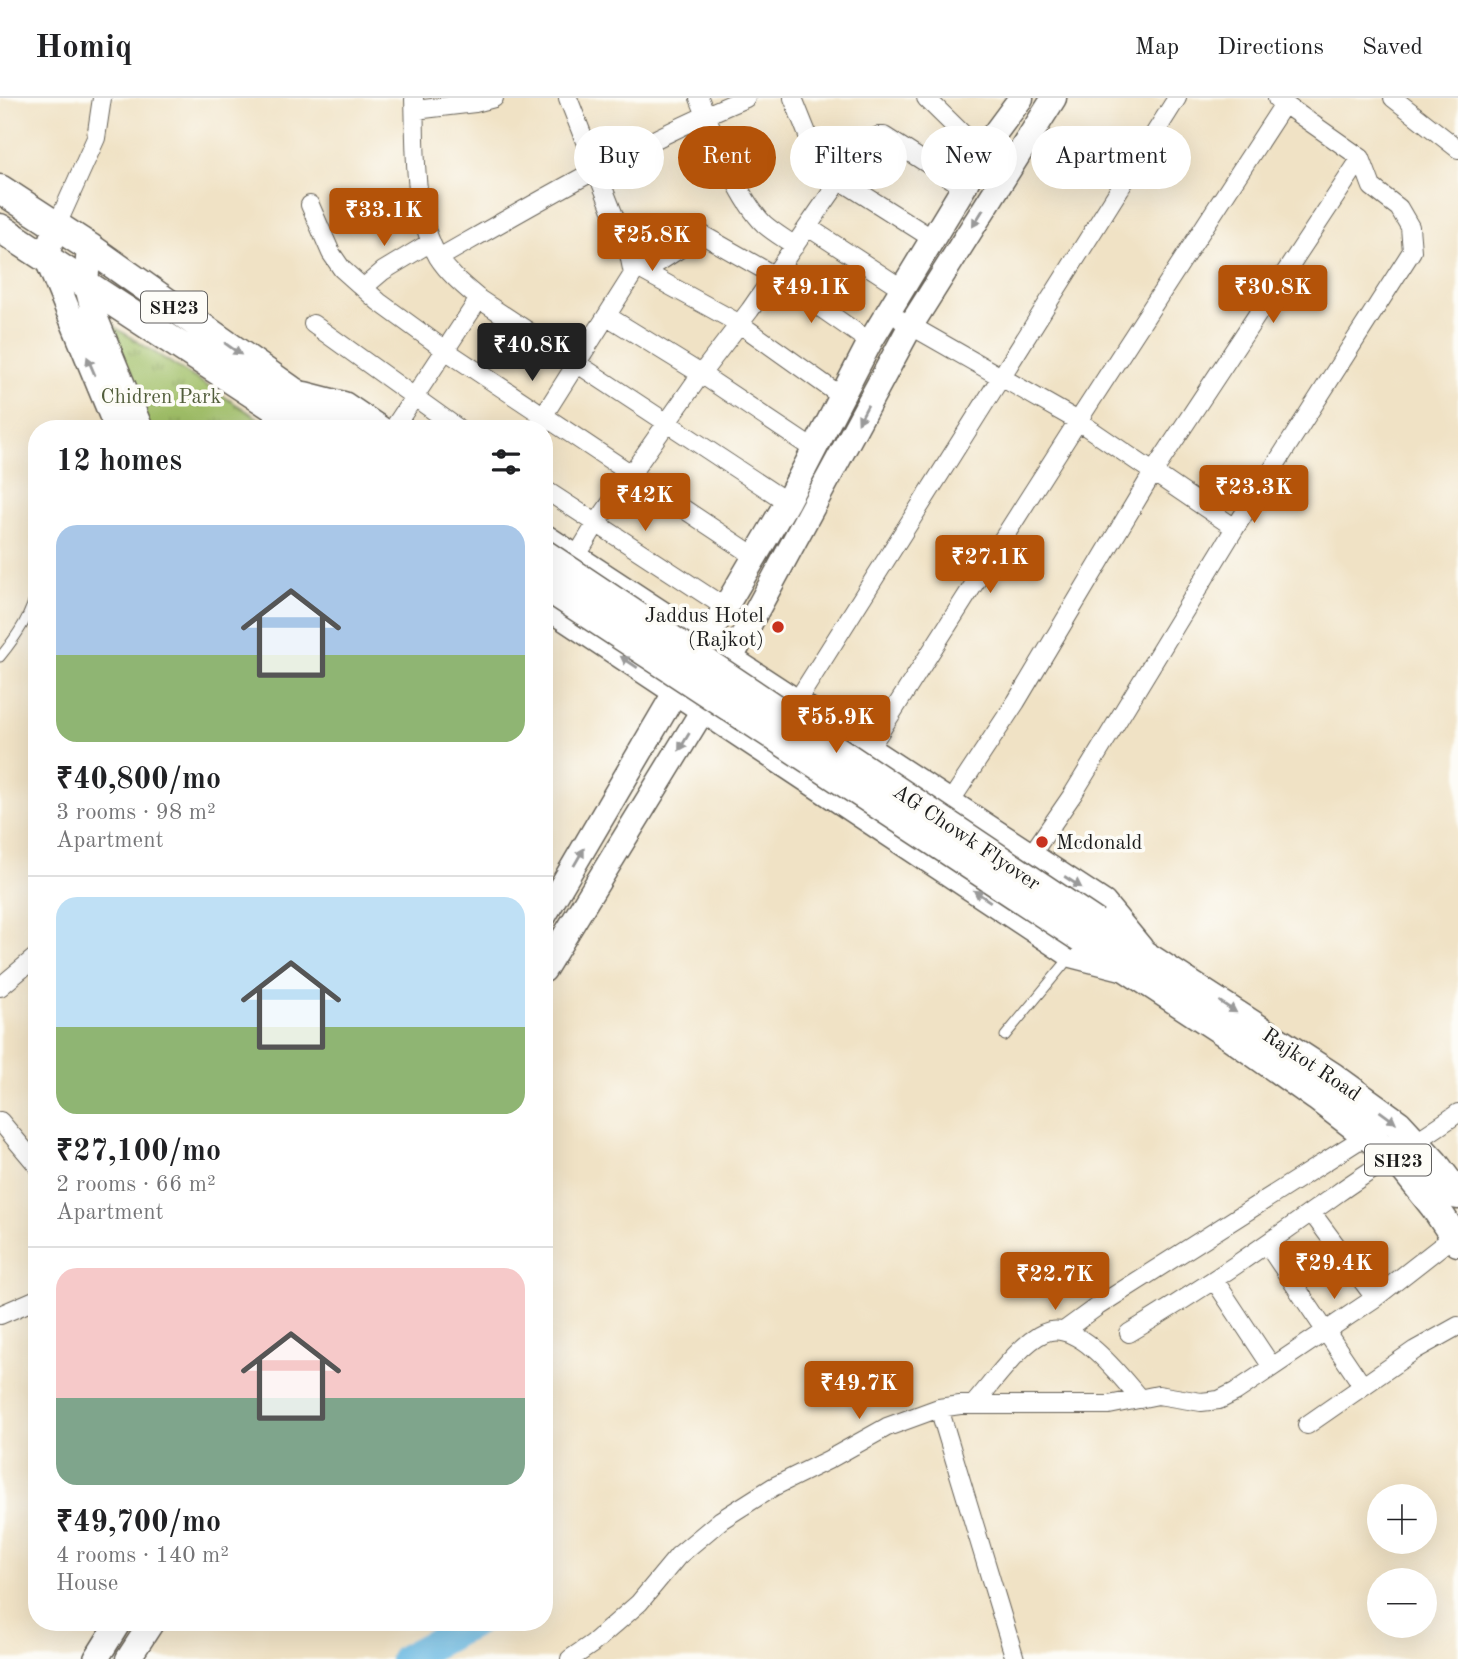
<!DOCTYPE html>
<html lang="en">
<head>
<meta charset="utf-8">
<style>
	body { margin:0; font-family:"Old Standard TT",serif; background:#f6f6f6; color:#202124; height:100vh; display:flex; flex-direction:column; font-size:26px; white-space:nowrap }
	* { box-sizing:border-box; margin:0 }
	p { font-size:23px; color:#757577 }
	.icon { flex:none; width:38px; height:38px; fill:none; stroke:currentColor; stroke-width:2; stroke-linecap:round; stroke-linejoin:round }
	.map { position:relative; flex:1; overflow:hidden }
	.panel { position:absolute; left:28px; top:322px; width:525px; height:1211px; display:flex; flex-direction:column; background:#fff; border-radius:28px; box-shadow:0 7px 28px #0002 }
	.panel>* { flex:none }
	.hud { position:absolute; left:574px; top:28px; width:665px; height:63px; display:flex; gap:14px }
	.buttons { position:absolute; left:1367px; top:1386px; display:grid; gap:14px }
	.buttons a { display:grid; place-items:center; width:70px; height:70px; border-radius:50%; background:#fff; box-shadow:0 7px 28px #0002; font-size:35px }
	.price { position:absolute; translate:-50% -60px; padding:0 16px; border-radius:7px; background:#b45309; color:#fff; font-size:23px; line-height:46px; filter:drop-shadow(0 2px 4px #0008) }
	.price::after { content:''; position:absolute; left:50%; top:42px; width:21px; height:16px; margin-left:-10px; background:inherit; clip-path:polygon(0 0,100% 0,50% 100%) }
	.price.active { background:#222; color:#fff }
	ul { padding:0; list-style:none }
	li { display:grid; align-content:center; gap:14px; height:371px; padding:0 28px }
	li+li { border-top:2px solid #e0e0e0 }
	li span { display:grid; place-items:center; height:217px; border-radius:21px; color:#555 }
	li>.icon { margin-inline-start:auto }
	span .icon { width:126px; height:126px; fill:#fffc; stroke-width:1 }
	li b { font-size:30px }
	h2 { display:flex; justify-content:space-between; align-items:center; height:84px; padding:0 28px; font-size:30px }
	.chip { padding:0 24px; border-radius:32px; background:#fff; box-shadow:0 7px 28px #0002; font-size:24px; line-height:63px }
	.chip.active { background:#b45309; color:#fff }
	header { display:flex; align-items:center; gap:42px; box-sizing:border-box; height:98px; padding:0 35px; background:#fff; border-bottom:2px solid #e0e0e0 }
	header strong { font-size:33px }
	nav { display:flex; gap:38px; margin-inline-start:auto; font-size:24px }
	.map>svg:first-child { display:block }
</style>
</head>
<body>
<header>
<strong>Homiq</strong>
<nav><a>Map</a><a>Directions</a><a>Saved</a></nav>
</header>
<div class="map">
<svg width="1458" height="1561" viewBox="0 0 1458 1561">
	<defs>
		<pattern id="park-tufts" width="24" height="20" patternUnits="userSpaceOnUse" patternTransform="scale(1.75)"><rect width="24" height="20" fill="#a0bf67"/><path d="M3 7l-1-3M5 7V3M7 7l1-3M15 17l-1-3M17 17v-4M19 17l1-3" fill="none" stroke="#829a54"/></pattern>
	</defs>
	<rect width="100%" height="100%" fill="#fdfcf7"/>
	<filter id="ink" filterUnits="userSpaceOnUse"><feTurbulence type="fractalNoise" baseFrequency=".0143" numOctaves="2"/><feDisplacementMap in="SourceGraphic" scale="14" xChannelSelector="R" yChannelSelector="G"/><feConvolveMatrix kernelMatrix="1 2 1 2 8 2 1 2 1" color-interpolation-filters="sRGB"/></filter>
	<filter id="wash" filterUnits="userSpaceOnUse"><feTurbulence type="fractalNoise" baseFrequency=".00686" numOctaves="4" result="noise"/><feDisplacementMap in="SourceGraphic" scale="28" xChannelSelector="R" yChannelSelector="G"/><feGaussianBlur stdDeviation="1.57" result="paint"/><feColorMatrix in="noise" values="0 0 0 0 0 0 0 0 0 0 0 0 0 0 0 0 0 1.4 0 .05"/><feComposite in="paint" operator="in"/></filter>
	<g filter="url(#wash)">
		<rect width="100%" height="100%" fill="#f0e2c5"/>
		<path fill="url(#park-tufts)" stroke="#5e6e42" stroke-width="2" d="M94,216L275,331H136Z"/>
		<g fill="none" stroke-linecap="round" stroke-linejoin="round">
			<path stroke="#69bbe5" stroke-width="30" d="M405,1561L475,1524"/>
		</g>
	</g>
	<g filter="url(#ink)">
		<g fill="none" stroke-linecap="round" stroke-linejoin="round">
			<defs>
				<path id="lane" d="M0,559C17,538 32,516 37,489
					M1005,938L1071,858"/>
				<path id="street" d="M414,0C416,51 412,113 438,159C449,176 464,188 479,201L787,404
					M699,0C714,36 737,99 764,126C773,134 785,141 795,148
					M793,0L813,50L840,82L933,141
					M926,0L981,54
					M1393,0L1458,51
					M415,12L475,5L494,0
					M310,107L331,155L342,171L379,204L445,252L756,459
					M56,129L96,40L102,0
					M808,129L903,191
					M694,132L775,178L870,244
					M439,160C539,103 639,44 746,0
					M632,167L740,226L841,298
					M645,173L687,146
					M363,190L383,173L431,144
					M607,218L701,276L813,351
					M901,222L1078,323L1235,430L1073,696L1031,757
					M313,226L459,331
					M393,331L479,201
					M535,331L633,176L629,156L568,0
					M544,391L726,510
					M1235,430L1412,153L1410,129L1399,110L1372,89L1361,60L1277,1
					M576,459L596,426L701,276L750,212L840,82L872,42L878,38H884L964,89
					M797,603L1177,0
					M869,651L1078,323L1284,6
					M950,704L1016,604L1154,373L1361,60
					M0,889L37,858
					M0,1023L37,1067
					M1312,1115L1375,1200
					M1267,1146L1362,1287
					M1215,1183L1272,1269
					M0,1217L37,1201
					M1065,1232L1098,1208L1367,1037
					M1129,1235C1202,1192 1270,1144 1338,1095C1377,1067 1419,1043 1458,1015
					M973,1307C991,1287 1020,1245 1044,1235C1077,1220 1121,1279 1140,1301
					M939,1310L1015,1561
					M1307,1327L1415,1252L1458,1228
					M570,1561L592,1546L639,1505L678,1458L721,1422L773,1389L828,1362L887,1329L939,1310L960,1307H1109L1158,1297L1201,1304L1219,1302L1235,1294L1375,1200L1458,1135"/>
				<path id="secondary" d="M56,129L46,159L117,331
					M89,149L86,185L94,216L141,331
					M305,296L344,306L381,331
					M544,438L1104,805L1141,850
					M544,507L1071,857L1122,870
					M544,818L787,404L870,244L964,89L981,54L1021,0
					M544,872L703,612L911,227L1054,0
					M96,1561L119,1524
					M128,1561L152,1524"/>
				<path id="primary" d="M0,91L89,149L291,292L352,331
					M0,130L307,331
					M1095,825L1333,979L1398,1026L1434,1065L1458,1097
					M1081,840L1232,939L1317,999L1395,1059L1434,1108L1458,1144"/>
			</defs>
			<use href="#lane" stroke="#666157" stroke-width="11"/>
			<use href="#street" stroke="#666157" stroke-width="20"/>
			<use href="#secondary" stroke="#666157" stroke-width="27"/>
			<use href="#primary" stroke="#666157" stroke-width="31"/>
			<use href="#lane" stroke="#fff" stroke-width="9"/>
			<use href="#street" stroke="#fff" stroke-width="18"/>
			<use href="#secondary" stroke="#fff" stroke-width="24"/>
			<use href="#primary" stroke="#fff" stroke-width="28"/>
			<defs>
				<path id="primary-bridge" d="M544,456L1095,825
					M544,487L1081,840"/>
			</defs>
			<use href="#primary-bridge" stroke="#666157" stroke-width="31" stroke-linecap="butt"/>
			<use href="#primary-bridge" stroke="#fff" stroke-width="28"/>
		</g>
		<defs><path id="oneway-solid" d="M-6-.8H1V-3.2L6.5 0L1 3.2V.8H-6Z" transform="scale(1.75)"/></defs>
		<g fill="#999">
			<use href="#oneway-solid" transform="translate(978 120) rotate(122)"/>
			<use href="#oneway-solid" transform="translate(233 251) rotate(35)"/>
			<use href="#oneway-solid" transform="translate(91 268) rotate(-113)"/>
			<use href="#oneway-solid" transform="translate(863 316) rotate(118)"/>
			<use href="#oneway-solid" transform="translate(629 564) rotate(-146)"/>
			<use href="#oneway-solid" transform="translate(684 644) rotate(121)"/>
			<use href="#oneway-solid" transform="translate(579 759) rotate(-60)"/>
			<use href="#oneway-solid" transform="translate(1073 784) rotate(33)"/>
			<use href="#oneway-solid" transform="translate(982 798) rotate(-146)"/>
			<use href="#oneway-solid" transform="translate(1228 909) rotate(33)"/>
			<use href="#oneway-solid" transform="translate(1388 1019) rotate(36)"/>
		</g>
	</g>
	<g fill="#c8321e" stroke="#fdfcf7" stroke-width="2.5">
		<circle cx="778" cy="529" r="7"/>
		<circle cx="1042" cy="744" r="7"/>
	</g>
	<g text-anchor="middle" stroke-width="7" stroke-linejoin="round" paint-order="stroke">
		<g fill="#fdfcf7" stroke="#605f5e" stroke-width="2">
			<rect x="141" y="193.5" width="66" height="31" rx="5"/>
			<rect x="1365" y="1046.5" width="66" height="31" rx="5"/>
		</g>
		<g font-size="19" font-weight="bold" fill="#1c1c1c">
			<text x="174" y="216">SH23</text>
			<text x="1398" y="1069">SH23</text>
		</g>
		<g font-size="21" fill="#515d3a" stroke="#fdfcf7">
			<text x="161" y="305">Chidren Park</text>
		</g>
		<g font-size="21" fill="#1c1c1c" stroke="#fdfcf7" text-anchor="end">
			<text x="764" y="524">Jaddus Hotel<tspan x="764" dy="24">(Rajkot)</tspan></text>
			<text x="1056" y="751" text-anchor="start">Mcdonald</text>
		</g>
		<g font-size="21" fill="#1c1c1c" stroke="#fdfcf7">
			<text transform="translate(967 739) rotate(34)" y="7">AG Chowk Flyover</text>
			<text transform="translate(1312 966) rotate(34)" y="7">Rajkot Road</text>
		</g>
	</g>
</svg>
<div class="buttons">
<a>+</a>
<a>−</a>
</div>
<b class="price" style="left:384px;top:150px">₹33.1K</b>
<b class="price" style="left:652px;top:175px">₹25.8K</b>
<b class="price" style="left:811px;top:227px">₹49.1K</b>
<b class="price" style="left:1273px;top:227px">₹30.8K</b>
<b class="price active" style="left:532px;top:285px">₹40.8K</b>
<b class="price" style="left:1254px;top:427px">₹23.3K</b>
<b class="price" style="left:645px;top:435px">₹42K</b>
<b class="price" style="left:990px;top:497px">₹27.1K</b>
<b class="price" style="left:836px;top:657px">₹55.9K</b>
<b class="price" style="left:1334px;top:1203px">₹29.4K</b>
<b class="price" style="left:1055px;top:1214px">₹22.7K</b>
<b class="price" style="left:859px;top:1323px">₹49.7K</b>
<div class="hud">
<a class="chip">Buy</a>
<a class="chip active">Rent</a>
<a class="chip">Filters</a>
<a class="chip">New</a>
<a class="chip">Apartment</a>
</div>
<section class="panel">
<h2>12 homes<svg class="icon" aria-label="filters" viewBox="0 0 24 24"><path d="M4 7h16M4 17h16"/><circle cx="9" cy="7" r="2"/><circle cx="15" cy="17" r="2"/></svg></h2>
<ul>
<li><span style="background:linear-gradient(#a9c7e8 60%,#8fb573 0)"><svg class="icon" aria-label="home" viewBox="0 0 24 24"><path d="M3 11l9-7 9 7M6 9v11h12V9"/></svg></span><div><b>₹40,800/mo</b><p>3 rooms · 98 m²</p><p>Apartment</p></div></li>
<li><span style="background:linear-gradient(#bfe0f5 60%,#8fb573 0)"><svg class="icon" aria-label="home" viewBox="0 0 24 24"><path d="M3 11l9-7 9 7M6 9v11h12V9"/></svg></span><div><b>₹27,100/mo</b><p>2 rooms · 66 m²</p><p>Apartment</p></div></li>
<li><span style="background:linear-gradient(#f6c9c9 60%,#7fa58c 0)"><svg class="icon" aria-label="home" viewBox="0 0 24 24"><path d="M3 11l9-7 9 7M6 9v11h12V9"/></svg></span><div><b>₹49,700/mo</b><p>4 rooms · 140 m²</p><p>House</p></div></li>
</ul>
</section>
</div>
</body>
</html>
